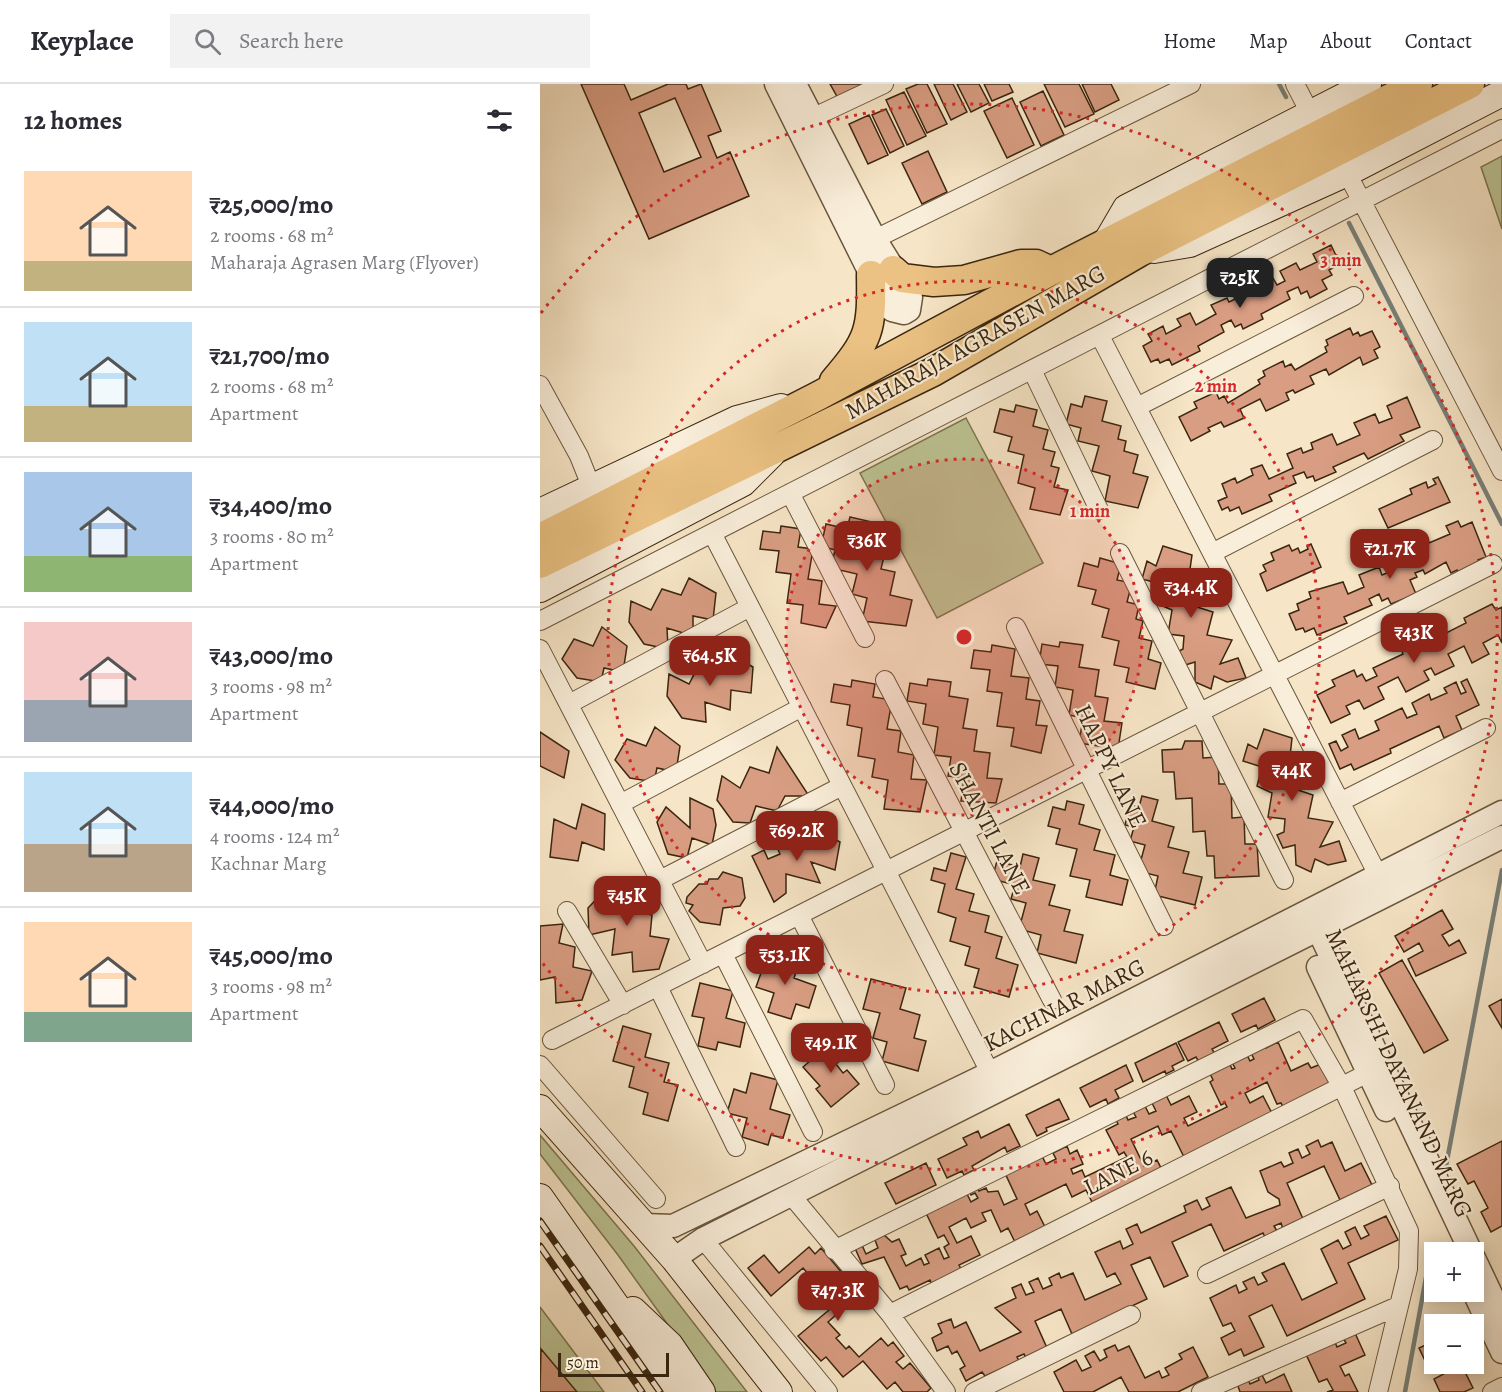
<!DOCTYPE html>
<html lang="en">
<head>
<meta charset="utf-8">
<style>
	body { margin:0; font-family:Alegreya,serif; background:#f2f2f3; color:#2b2b33; height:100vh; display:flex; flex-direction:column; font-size:22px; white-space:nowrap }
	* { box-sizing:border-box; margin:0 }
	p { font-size:20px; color:#7c7c81 }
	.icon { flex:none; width:33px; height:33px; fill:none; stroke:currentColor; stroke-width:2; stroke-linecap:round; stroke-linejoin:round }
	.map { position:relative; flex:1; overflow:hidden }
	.drawer { display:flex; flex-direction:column; background:#fff; width:540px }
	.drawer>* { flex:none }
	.fabs { position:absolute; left:884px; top:1158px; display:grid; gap:12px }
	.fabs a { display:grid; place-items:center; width:60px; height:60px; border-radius:0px; background:#fff; box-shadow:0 3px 15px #0003; font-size:30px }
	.scale { position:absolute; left:18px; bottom:15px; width:111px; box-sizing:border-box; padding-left:6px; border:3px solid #3b260f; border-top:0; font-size:16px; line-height:21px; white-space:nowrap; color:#3b260f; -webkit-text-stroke:4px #f9eeda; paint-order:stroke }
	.price { position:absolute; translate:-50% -51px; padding:0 14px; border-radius:12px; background:#8f2418; color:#fff; font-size:20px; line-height:39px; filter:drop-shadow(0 2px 3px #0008) }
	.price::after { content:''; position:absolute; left:50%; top:36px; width:18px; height:14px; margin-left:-9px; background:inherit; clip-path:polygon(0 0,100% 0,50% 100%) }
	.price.selected { background:#222; color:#fff }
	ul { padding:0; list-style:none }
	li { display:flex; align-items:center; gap:18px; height:150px; padding:0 24px }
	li+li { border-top:2px solid #e1e1e2 }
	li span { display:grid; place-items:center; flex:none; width:168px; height:120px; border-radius:0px; color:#555 }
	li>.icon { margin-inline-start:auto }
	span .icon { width:72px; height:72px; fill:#fffc; stroke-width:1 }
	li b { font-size:26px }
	h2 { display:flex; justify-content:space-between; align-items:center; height:72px; padding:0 24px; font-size:26px }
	header { display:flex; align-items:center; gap:36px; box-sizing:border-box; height:84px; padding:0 30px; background:#fff; border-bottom:2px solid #e1e1e2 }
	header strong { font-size:28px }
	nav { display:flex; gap:33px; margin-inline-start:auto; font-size:21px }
	.search { width:420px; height:54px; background:#f2f2f3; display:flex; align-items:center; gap:15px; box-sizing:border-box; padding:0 21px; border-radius:0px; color:#7c7c81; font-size:22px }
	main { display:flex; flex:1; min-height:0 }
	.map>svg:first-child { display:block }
</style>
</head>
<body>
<header>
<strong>Keyplace</strong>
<div class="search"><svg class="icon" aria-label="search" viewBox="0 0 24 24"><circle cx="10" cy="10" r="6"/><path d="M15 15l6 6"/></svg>Search here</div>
<nav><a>Home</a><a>Map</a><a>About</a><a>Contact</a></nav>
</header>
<main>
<section class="drawer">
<h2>12 homes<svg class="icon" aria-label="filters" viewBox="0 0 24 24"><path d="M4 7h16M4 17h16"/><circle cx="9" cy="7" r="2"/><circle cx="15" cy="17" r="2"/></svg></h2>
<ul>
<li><span style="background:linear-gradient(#ffd9b3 75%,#c2b280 0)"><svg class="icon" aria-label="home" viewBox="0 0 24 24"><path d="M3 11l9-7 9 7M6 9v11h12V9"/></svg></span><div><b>₹25,000/mo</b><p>2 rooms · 68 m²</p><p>Maharaja Agrasen Marg (Flyover)</p></div></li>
<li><span style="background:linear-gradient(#bfe0f5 70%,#c2b280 0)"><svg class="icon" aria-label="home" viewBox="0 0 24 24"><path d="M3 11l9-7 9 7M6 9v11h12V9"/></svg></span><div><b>₹21,700/mo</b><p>2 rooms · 68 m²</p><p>Apartment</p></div></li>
<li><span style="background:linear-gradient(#a9c7e8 70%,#8fb573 0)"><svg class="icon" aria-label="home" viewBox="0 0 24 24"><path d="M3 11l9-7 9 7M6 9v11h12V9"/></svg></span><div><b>₹34,400/mo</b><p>3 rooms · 80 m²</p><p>Apartment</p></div></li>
<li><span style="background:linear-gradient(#f6c9c9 65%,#9aa5b1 0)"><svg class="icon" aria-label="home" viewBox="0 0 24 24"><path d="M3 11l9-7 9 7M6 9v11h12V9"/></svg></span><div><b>₹43,000/mo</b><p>3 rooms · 98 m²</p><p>Apartment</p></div></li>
<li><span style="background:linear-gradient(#bfe0f5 60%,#b9a48a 0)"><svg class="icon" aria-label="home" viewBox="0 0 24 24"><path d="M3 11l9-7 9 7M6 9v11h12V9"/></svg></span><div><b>₹44,000/mo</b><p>4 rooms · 124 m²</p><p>Kachnar Marg</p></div></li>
<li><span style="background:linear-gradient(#ffd9b3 75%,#7fa58c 0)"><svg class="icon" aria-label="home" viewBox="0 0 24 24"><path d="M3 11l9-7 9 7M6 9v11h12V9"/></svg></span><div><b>₹45,000/mo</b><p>3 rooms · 98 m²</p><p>Apartment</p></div></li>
</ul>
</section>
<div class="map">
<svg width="962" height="1308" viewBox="0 0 962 1308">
	<rect width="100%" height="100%" fill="#f6e5c6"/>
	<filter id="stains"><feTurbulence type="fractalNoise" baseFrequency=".00333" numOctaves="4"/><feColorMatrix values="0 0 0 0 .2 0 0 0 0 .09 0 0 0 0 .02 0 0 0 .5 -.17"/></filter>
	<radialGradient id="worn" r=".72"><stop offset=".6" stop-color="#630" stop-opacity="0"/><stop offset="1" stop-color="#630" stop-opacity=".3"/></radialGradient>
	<path fill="#bdc494" stroke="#7c7552" stroke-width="1.5" d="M962,72V145L941,83Z
		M426,334L503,479L397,534L320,389Z
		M0,1051L94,1162L207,1308H176L78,1171L0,1070Z
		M0,1223L64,1308H0Z"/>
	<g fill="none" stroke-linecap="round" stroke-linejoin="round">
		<path stroke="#788079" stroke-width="4.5" d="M739,0L746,13
			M809,139L962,440
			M906,1082L962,786
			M865,1308L892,1161"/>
	</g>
	<path fill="#d89d82" stroke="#3b260f" stroke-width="1.5" fill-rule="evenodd" d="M41,0H84L91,16L128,0H146L148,5L161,0L181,47L168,52L177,74L190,68L209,112L109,155ZM135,14L161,73L124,88L99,29Z
		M290,0H327L299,16Z
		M378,0H387L407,40L387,49L366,5Z
		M394,0H413L427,28L411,36Z
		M417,0H439L449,19L431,28Z
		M444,0H469L473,8L452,17Z
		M504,0H539L554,30L525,43Z
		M542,0H571L579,16L555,28Z
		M503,7L524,51L501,62L480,18Z
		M364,8L386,52L367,61L346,16Z
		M472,14L494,61L467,74L444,27Z
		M346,25L364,62L350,69L332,31Z
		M329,31L348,71L328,80L309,40Z
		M388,67L407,108L382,120L362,79Z
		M791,161L800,180L789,186L792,191L782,196L787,205L770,214L767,207L761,210L758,203L747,208L750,215L721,230L723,235L703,245L701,240L695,243L691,236L681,241L684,248L658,262L660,267L632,281L629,275L620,279L618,275L611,278L603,262L612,257L608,250L623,242L626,250L641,242L637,235L650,229L656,241L676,230L671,221L687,214L689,218L710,208L707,201L719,195L722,200L733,194L737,201L745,197L740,187L756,179L760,186L777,178L773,170Z
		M810,244L813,251L818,248L820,252L832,247L840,263L834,266L838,274L823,281L820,273L789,291L786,285L770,292L774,300L755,309L753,306L746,309L749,316L726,327L720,315L700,325L704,334L684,343L681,338L668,344L670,347L651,357L639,333L657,324L654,318L676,308L679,315L684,312L688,319L720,300L718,296L725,292L723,287L743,277L745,283L751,280L755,286L787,268L785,263L788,261L786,256Z
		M545,312L567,317L562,337L581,342L578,355L586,357L584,367L598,371L593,389L608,393L598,424L565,417L570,392L552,387L559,362L538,357L541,344L526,340L531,320L542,323Z
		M867,313L880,343L860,351L864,357L828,375L824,369L793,383L796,388L775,397L773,392L767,394L764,388L753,392L756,399L729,411L732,417L702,430L699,423L690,427L688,423L682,426L678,417L687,413L682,400L695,394L697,399L713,391L711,385L722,381L729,395L753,384L747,370L761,364L763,369L773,365L771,359L792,350L797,361L820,351L814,339L835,330L839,339L852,334L847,322Z
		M476,321L497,326L493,342L508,346L503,365L515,368L511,382L519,384L514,403L528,406L520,431L490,425L495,404L478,399L484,371L468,367L472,353L454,348L460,325L474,328Z
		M898,393L910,418L848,444L839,425L872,410L870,405L886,398L888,404L896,400L893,395Z
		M310,433L332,438L328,460L346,464L341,485L355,488L350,511L372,516L366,542L322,537L327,514L312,510L317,490L291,484L295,466L281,462L286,440L307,445Z
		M918,437L921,443L932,438L946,473L938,476L941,483L919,492L917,486L911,489L906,478L885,490L883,486L875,489L877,493L870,496L876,510L851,520L848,514L842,517L839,510L829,515L832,521L804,533L807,539L777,551L774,544L765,548L763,544L756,546L749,530L759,526L757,520L771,514L769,508L803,498L808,510L824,503L819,491L839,483L842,491L849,488L845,478L869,468L872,474L881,470L876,459L888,454L889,459L910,450L906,442Z
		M241,442L261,445L258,463L273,465L268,495L282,497L279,520L296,522L286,544L261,539L263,521L247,519L251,490L236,488L239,467L220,465L223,447L240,449Z
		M771,460L781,483L727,507L720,490L726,487L723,481L734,476L731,469L749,461L752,467L758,464L760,469L768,465L767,462Z
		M623,462L652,471L648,499L666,504L657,523L673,528L667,551L692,556L680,580L698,574L706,594L687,598L674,592L671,605L655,598V578L642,582L637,568L643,565L644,552L628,550L632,526L616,519L621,500L602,495L607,477L616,482Z
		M560,474L581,480L577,496L592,499L587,518L599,521L596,535L603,537L599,554L612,557L608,575L621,579L615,605L586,598L589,584L574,581L579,557L562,553L569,525L552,520L556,506L538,502L544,479L558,483Z
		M149,494L176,509L173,536L153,532V552L127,544L128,565L104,560L89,538L91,517L111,526L122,505L141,511Z
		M952,520L956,526L962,523V559L958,551L943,559L949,570L932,579L924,562L908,570L914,582L895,591L891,584L884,587L889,596L866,608L858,593L838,603L844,615L824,625L819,616L806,622L810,630L791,639L777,611L795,602L792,596L814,586L817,593L822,590L826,597L837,592L833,584L863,570L861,565L881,555L883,560L889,558L893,564L903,559L900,552L926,539L924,534Z
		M62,543L87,562L83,588L64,584L61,598L37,594L22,575L34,555L53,562Z
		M520,558L543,561L539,583L559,586L555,612L568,614L564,637L582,639L578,665L539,659L543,634L529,631L533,606L515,603L518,582L499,580L502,560L519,563Z
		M452,561L475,565L471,592L489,594L486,615L500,617L496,641L507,642L501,669L471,662L474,644L457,642L462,609L447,607L450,586L431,584L434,566L451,568Z
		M186,567L213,583L211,609L191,606L190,626L165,618L166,638L142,634L127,612L129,590L149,600L160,579L179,585Z
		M388,595L411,598L409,612L428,615L423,644L437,646L434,667L450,669L447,694L462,695L456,719L421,717L424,694L408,692L411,673L394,671L398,643L383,640L386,620L367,617L370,599L387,602Z
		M927,595L939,621L916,632L922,646L904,654L899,642L850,665L851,669L814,686L811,680L800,685L789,660L796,657L801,667L808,663L802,651L815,645L819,655L839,646L835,637L862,624L867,634L877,630L872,619L889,610L891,616L907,609L904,604L916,598L921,610L926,608L921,598Z
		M312,596L335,600L333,613L352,616L347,645L361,647L358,668L374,671L371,695L387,696L380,728L344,725L348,696L332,693L335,675L318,672L322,644L307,641L310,621L291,618L294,600L311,603Z
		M115,643L140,662L136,688L117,684L114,698L90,694L75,676L87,655L106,662Z
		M724,645L752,654L749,682L767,687L758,706L773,711L768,734L793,738L780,763L799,757L806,777L788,781L775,775L771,788L756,781L755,761L743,764L737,751L744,748L745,735L728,733L732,709L717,702L722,683L703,677L708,660L717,665Z
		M0,648L29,667L24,694L0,682Z
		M645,657H662L663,674L678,673L679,700H691L692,734L704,733L705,760H717L719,792L675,794L674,772H667L665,747L653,748L652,714L636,715L634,688H623L622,666L642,665Z
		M237,663L269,712H245L237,727L216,722L210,739L193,738L177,716L182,692L200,704L210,683L229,689Z
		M602,712L618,716L612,737L634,743L628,763L649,768L643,789L662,793L655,821L614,811L618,792L598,787L605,761L590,757L594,743L585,741L590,720L599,723Z
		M150,714L173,725L176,741L172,761L152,754L147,774L128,770L117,738L126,723L150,744Z
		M527,717L544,721L539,740L560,746L554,766L575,771L570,791L588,796L582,821L546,813L550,796L530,792L537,765L516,760L520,745L508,742L513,723L525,726Z
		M42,720L65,730L64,766L42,758L38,777L10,773L14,735L36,745Z
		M270,743L300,758L295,786L271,778L280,799L246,790V809L234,818L212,772L224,766L228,775L240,770L236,761L252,753L259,766L271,760Z
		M411,769L426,773L416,805L434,810L429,827L449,832L445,848L462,853L456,874L478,881L469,913L434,903L439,885L425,881L430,863L410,857L416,834L398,828L405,800L391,796L394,784L406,787Z
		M483,770L499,774L493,796L515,801L509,821L530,826L524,847L543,851L536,879L497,869L501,851L479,845L486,819L471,815L475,801L452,795L457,777L480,783Z
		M183,788L202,794L205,814L200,822L183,824L180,841L160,838L149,827L153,821L146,819L147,813L159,800H167L169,795H178Z
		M102,802L96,827L112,831L110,852L129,855L119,885L93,888L92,868L72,871L75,845L49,851L48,824L66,805Z
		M902,826L913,845L902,851L909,862L919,856L926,869L876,892L868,875L883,867L879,859L864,868L855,852Z
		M23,840L19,859L35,863L33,883L52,887L42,916L16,919L15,893L0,896V842Z
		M240,871L260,877L254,894L276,902L269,924L256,920L251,935L228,928L234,909L216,903L227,872L238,876Z
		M862,876L908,956L884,969L839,889Z
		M331,895L366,904L360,925L380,931L374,954L386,957L378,987L342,977L347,958L333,954L340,929L323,925Z
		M160,899L193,907L186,934L205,939L200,963L178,958L176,966L158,962L164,934L152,932Z
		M724,914L735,936L718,945L716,941L701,948L692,930Z
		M962,915V944L949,922Z
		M679,938L688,957L672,965L675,970L659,978L656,973L648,977L638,958Z
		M83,942L111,950L105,973L129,979L124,998L138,1001L128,1037L103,1030L108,1009L89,1003L94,983L73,977Z
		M294,956L307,971L296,980L303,989L307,986L319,1000L291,1023L276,1005L280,1002L263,983Z
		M738,958L751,987L768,979L771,984L781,980L793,1005L745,1028L741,1019L737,1020L727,998L705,1009L710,1019L723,1012L735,1035L646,1077L631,1047L622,1051L618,1042L591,1055L604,1082L617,1076L622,1086L552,1118L546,1106L532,1113L526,1100L485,1120L490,1131L497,1127L505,1143L475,1158L468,1144L461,1148L451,1126L442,1129L446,1137L431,1144L426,1134L409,1143L417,1159L431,1152L440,1171L419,1181L422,1187L392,1201L390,1196L369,1206L367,1202L360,1205L344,1173L322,1180L314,1162L321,1159L326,1170L338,1164L335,1156L344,1151L352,1158L359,1155L366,1170L361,1172L366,1182L381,1174L384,1181L389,1179L385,1171L399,1164L404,1175L409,1173L404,1163L409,1160L404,1151L398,1154L386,1129L425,1106L431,1118L438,1114L435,1109L431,1111L428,1104L436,1100L439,1107L446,1104L448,1108L458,1107L464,1121L477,1115L464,1087L501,1070L506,1080L516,1075L513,1069L527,1062L530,1070L537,1066L543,1080L531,1085L533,1090L542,1086L545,1093L587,1073L584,1068L579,1071L566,1046L578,1040L575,1034L585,1029L588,1036L596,1033L591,1024L603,1018L609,1030L616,1027L609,1013L626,1011L631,1021L649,1012L657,1028L644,1034L648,1042L687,1023L685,1019L681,1021L670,998L673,996L668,985L688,976L692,985L695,984L690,975L705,967L710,977L714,975L710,967L724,960L726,964Z
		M636,959L644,976L632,982L634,986L626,990L625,987L603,998L595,979Z
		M586,981L593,997L575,1006L579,1014L568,1020L566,1015L550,1023L540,1004Z
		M211,989L238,996L230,1025L250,1031L243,1054L231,1051L228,1061L202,1053L207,1034L187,1029L194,1005L206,1009Z
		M519,1015L529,1035L506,1044L507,1047L497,1052L486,1031Z
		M469,1040L480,1062L467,1068L465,1063L432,1082L434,1086L424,1091L422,1087L407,1094L398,1075L427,1061L423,1054L438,1047L441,1054Z
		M778,1056L781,1063L792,1058L805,1087L821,1079L832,1101L800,1116L784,1082L747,1099L763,1135L743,1145L741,1139L734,1142L737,1147L725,1153L723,1149L684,1167L671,1140L632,1158L648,1192L624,1203L610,1173L591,1181L607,1215L532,1250L521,1225L495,1237L507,1264L486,1274L484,1270L477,1273L479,1277L445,1292L442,1288L426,1297L420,1285L425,1282L417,1267L412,1270L408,1262L397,1267L392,1254L402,1249L398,1240L411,1235L414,1244L426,1238L440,1267L481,1248L455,1224L476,1214L472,1204L481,1200L486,1211L494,1208L489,1198L498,1194L503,1205L512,1201L509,1194L519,1189L521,1194L533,1189L545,1216L581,1200L575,1189L567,1193L555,1168L580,1157L583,1165L593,1160L586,1145L597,1140L601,1149L646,1128L644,1122L657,1116L662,1126L670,1122L666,1114L691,1103L706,1134L740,1121L739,1115L728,1108L720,1087L741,1078L744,1083L753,1079L749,1069L758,1065L762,1074L770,1070L766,1062Z
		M962,1057V1142L951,1148L941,1128L948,1124L934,1097L928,1100L917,1080Z
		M386,1079L396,1101L356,1120L345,1099Z
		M846,1132L858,1156L808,1179L825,1215L747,1252L732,1221L709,1232L724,1263L704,1272L701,1265L689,1271L681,1254L695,1247L691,1239L683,1242L670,1214L696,1201L699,1209L707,1205L703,1198L714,1193L718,1201L727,1197L722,1189L744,1179L762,1216L797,1199L781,1165L798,1156L803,1165L811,1161L805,1148L815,1143L821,1155L829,1151L824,1142Z
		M269,1163L275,1170L281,1164L303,1190L295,1196L302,1204L309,1198L320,1210L288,1238L300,1251L296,1254L306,1265L309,1262L319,1273L341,1254L348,1262L353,1258L364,1272L356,1278L363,1285L370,1279L391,1304L387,1308H363L355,1298L347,1305L323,1277L303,1293L286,1273L281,1277L258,1252L289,1226L271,1205L277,1200L263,1184L231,1212L208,1184L224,1171L239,1189Z
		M815,1249L825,1271L800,1282L805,1292L809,1290L818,1308H787L793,1306L787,1295L779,1298L764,1266L793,1253L797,1263L806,1259L803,1254Z
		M894,1257V1280H900L889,1285L879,1264Z
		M575,1261L578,1267L589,1262L605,1294L619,1287L622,1294L629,1291L625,1284L642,1275L639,1270L653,1263L668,1293L638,1308H589L581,1293L553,1308H524L514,1288L536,1276L542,1287L551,1283L545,1272L554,1267L560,1277L567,1273L564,1266Z
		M1,1265L37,1308H0Z
		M907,1280H932L923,1284L933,1304L924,1308H900L894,1295L911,1286Z
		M744,1290L752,1308H700L697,1299L708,1295L710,1300L719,1296L718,1293L722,1291L726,1299Z"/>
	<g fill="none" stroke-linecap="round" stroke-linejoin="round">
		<defs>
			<path id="minor" d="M755,0L770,29
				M272,34L344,0
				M807,89L962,387
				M335,155L651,0
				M560,252L838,791
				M492,286L559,426
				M0,301L39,372L51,402
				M597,323L814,212
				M250,409L325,554
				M172,449L456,1000
				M580,469L744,796
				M672,469L893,356
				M0,537L962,45
				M476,543L624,842
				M0,565L163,880
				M345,596L512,916
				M29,620L210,523
				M800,718L946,644
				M80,720L262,623
				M120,796L302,702
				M27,827L83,921
				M259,831L345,1001
				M183,870L273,1048
				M118,903L196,1063
				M12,956L953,480
				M0,981L116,1115
				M251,1111L350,1230L406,1308
				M163,1155L288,1308
				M294,1166L763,935L802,1003L869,1147L868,1185L838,1308
				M667,1190L850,1102
				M350,1230L828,989
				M434,1308L591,1231
				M661,1308L858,1222
				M952,1308L962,1303"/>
			<path id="tertiary" d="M236,0L331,191L344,207L352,226L364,229L369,226L371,213L335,155L255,0
				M772,833L931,1168
				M778,883L846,1026
				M104,1141L133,1142L450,989L962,728
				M933,1172L962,1233
				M134,1175L163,1155L962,753
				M937,1215L962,1268"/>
			<path id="secondary" d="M565,160L586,124L828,0
				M614,166L650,160L807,89L962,9
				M0,428L197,335L241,323
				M0,505L203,399L232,370
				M0,1024L134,1175L239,1308
				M0,1113L137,1308
				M93,1226L130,1261L162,1308"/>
			<path id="primary" d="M353,186L362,194L394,198L424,196L481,180H496L511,187
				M294,297C330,255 332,246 331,191
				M0,454L278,312L511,187L878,0
				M0,480L393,288L600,168L930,0"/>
		</defs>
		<use href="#minor" stroke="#6a563d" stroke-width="20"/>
		<use href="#tertiary" stroke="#6a563d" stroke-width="25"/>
		<use href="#secondary" stroke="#3b260f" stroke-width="28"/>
		<use href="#primary" stroke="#3b260f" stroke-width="31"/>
		<use href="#minor" stroke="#f9eeda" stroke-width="18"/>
		<use href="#tertiary" stroke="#f9eeda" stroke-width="22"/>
		<use href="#secondary" stroke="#f9eeda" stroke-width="26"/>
		<use href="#primary" stroke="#ebc283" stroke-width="28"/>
		<defs>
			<path id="rail" d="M0,1137L120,1308
				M0,1162L102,1308"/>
		</defs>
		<use href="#rail" stroke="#3b260f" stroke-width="7"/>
		<use href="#rail" stroke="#f9eeda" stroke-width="4.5" stroke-dasharray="14" stroke-linecap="butt"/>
	</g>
	<circle cx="424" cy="553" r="178" fill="#d62828" fill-opacity=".12"/>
	<g fill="none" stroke="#d62828" stroke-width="3" stroke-dasharray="3 6">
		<circle cx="424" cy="553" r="178"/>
		<circle cx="424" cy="553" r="356"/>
		<path d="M1 229A533 533 0 1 1 1 877"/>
	</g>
	<g text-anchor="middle" stroke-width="4.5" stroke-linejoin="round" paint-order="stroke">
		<g font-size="24" fill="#3b260f" stroke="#f9eeda">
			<text transform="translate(435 258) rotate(-29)" y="8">MAHARAJA AGRASEN MARG</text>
			<text transform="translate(571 682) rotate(64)" y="8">HAPPY LANE</text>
			<text transform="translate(450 744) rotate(62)" y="8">SHANTI LANE</text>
			<text transform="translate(524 921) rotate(-27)" y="8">KACHNAR MARG</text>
			<text transform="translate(859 989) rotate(65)" y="8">MAHARSHI DAYANAND MARG</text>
			<text transform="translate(578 1088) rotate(-27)" y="8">LANE 6</text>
		</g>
	</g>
	<circle cx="424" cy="553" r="9" fill="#d62828" stroke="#f9eeda" stroke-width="3"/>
	<g font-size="18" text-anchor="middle" font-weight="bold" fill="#d62828" stroke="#f9eeda" stroke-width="4.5" stroke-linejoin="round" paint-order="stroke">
		<text x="801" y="182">3 min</text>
		<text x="676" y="308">2 min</text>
		<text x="550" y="433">1 min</text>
	</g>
	<rect width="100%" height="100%" filter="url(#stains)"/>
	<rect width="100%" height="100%" fill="url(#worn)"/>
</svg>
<div class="fabs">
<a>+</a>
<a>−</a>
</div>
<div class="scale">50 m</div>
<b class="price selected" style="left:700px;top:225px">₹25K</b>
<b class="price" style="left:327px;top:488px">₹36K</b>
<b class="price" style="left:850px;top:496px">₹21.7K</b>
<b class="price" style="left:651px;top:535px">₹34.4K</b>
<b class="price" style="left:874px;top:580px">₹43K</b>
<b class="price" style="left:170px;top:603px">₹64.5K</b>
<b class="price" style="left:752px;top:718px">₹44K</b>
<b class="price" style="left:257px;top:778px">₹69.2K</b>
<b class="price" style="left:87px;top:843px">₹45K</b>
<b class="price" style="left:245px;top:902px">₹53.1K</b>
<b class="price" style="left:291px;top:990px">₹49.1K</b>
<b class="price" style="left:298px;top:1238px">₹47.3K</b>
</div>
</main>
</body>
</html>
